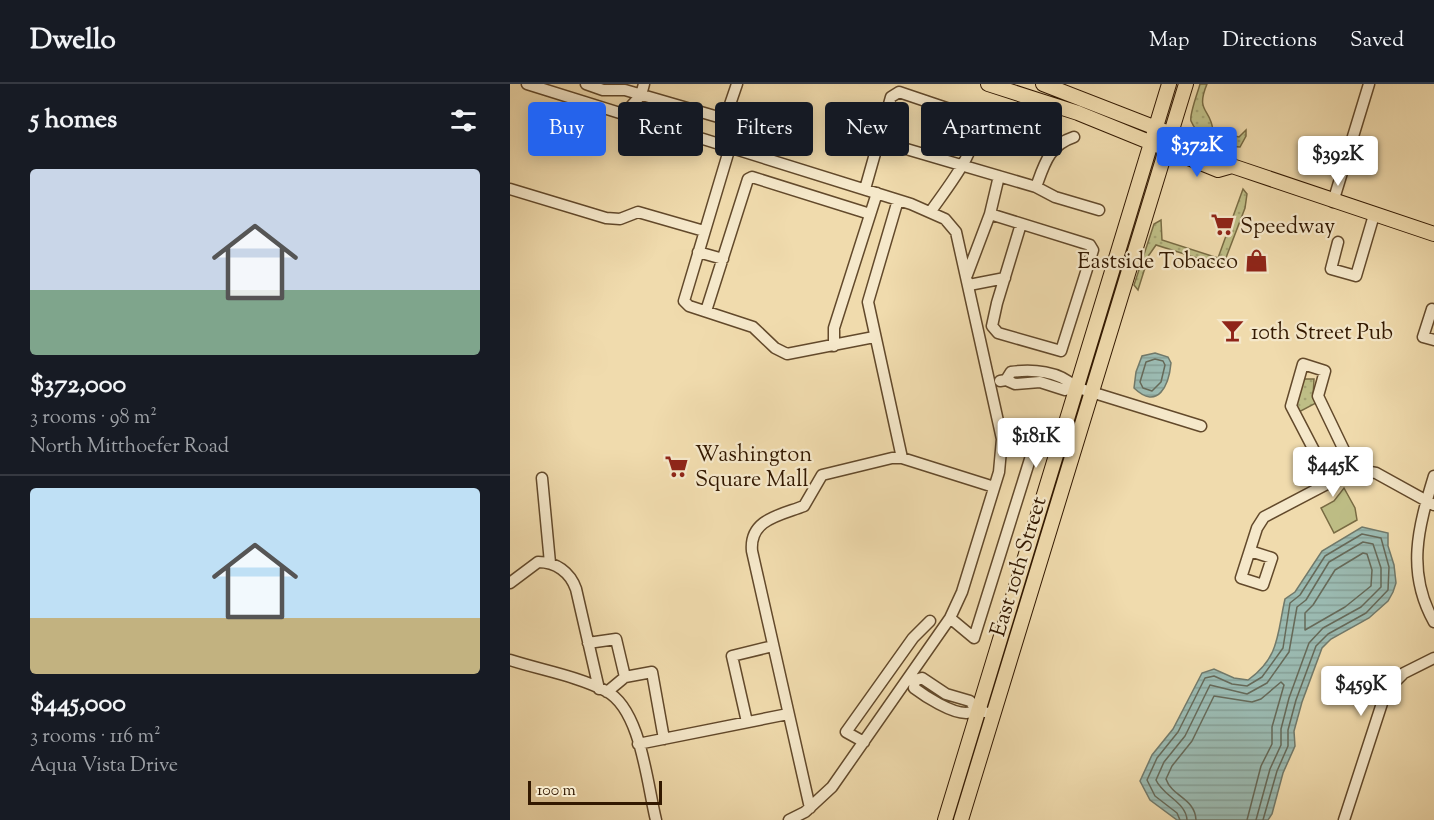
<!DOCTYPE html>
<html lang="en">
<head>
<meta charset="utf-8">
<style>
	body { margin:0; font-family:"Sorts Mill Goudy",serif; background:#20242c; color:#f1f3f6; height:100vh; display:flex; flex-direction:column; font-size:22px; white-space:nowrap }
	* { box-sizing:border-box; margin:0 }
	p { font-size:20px; color:#9ea1a6 }
	.icon { flex:none; width:33px; height:33px; fill:none; stroke:currentColor; stroke-width:2; stroke-linecap:round; stroke-linejoin:round }
	.map { position:relative; flex:1; overflow:hidden }
	.drawer { display:flex; flex-direction:column; background:#171b24; width:510px }
	.drawer>* { flex:none }
	.hud { position:absolute; left:18px; top:18px; width:570px; height:54px; display:flex; gap:12px }
	.scale { position:absolute; left:18px; bottom:15px; width:134px; box-sizing:border-box; padding-left:6px; border:3px solid #321800; border-top:0; font-size:16px; line-height:21px; white-space:nowrap; color:#321800; -webkit-text-stroke:4px #f5e8ca; paint-order:stroke }
	.price { position:absolute; translate:-50% -51px; padding:0 14px; border-radius:6px; background:#fff; color:#222; font-size:20px; line-height:39px; filter:drop-shadow(0 2px 3px #0008) }
	.price::after { content:''; position:absolute; left:50%; top:36px; width:18px; height:14px; margin-left:-9px; background:inherit; clip-path:polygon(0 0,100% 0,50% 100%) }
	.price.selected { background:#2563eb; color:#fff }
	ul { padding:0; list-style:none }
	li { display:grid; align-content:center; gap:12px; height:318px; padding:0 30px }
	li+li { border-top:2px solid #363941 }
	li span { display:grid; place-items:center; height:186px; border-radius:6px; color:#555 }
	li>.icon { margin-inline-start:auto }
	span .icon { width:108px; height:108px; fill:#fffc; stroke-width:1 }
	li b { font-size:26px }
	h2 { display:flex; justify-content:space-between; align-items:center; height:72px; padding:0 30px; font-size:26px }
	.chip { padding:0 21px; border-radius:6px; background:#171b24; box-shadow:0 3px 15px #0003; font-size:21px; line-height:54px }
	.chip.selected { background:#2563eb; color:#fff }
	header { display:flex; align-items:center; gap:36px; box-sizing:border-box; height:84px; padding:0 30px; background:#171b24; border-bottom:2px solid #363941 }
	header strong { font-size:28px }
	nav { display:flex; gap:33px; margin-inline-start:auto; font-size:21px }
	main { display:flex; flex:1; min-height:0 }
	.map>svg:first-child { display:block }
</style>
</head>
<body>
<header>
<strong>Dwello</strong>
<nav><a>Map</a><a>Directions</a><a>Saved</a></nav>
</header>
<main>
<section class="drawer">
<h2>5 homes<svg class="icon" aria-label="filters" viewBox="0 0 24 24"><path d="M4 7h16M4 17h16"/><circle cx="9" cy="7" r="2"/><circle cx="15" cy="17" r="2"/></svg></h2>
<ul>
<li><span style="background:linear-gradient(#c9d6e8 65%,#7fa58c 0)"><svg class="icon" aria-label="home" viewBox="0 0 24 24"><path d="M3 11l9-7 9 7M6 9v11h12V9"/></svg></span><div><b>$372,000</b><p>3 rooms · 98 m²</p><p>North Mitthoefer Road</p></div></li>
<li><span style="background:linear-gradient(#bfe0f5 70%,#c2b280 0)"><svg class="icon" aria-label="home" viewBox="0 0 24 24"><path d="M3 11l9-7 9 7M6 9v11h12V9"/></svg></span><div><b>$445,000</b><p>3 rooms · 116 m²</p><p>Aqua Vista Drive</p></div></li>
</ul>
</section>
<div class="map">
<svg width="924" height="736" viewBox="0 0 924 736">
	<defs>
		<pattern id="grass-dots" width="8" height="8" patternUnits="userSpaceOnUse" patternTransform="scale(1.5)"><rect width="8" height="8" fill="#bebe86"/><path d="M2 2h.1M6 6h.1" fill="none" stroke="#a4a372" stroke-width="1.8" stroke-linecap="round"/></pattern>
		<pattern id="water-rules" width="6" height="5" patternUnits="userSpaceOnUse" patternTransform="scale(1.5)"><rect width="6" height="5" fill="#9bbab1"/><path d="M0 2.5h6" fill="none" stroke="#869f96"/></pattern>
	</defs>
	<rect width="100%" height="100%" fill="#f0dbad"/>
	<filter id="stains"><feTurbulence type="fractalNoise" baseFrequency=".00333" numOctaves="4"/><feColorMatrix values="0 0 0 0 .2 0 0 0 0 .09 0 0 0 0 .02 0 0 0 .5 -.17"/></filter>
	<radialGradient id="worn" r=".72"><stop offset=".6" stop-color="#630" stop-opacity="0"/><stop offset="1" stop-color="#630" stop-opacity=".3"/></radialGradient>
	<path fill="url(#grass-dots)" stroke="#786b43" stroke-width="1.5" d="M690,0H697C685,29 701,24 703,47L729,53L736,46V52L730,63C715,63 686,52 681,37C679,31 688,8 690,0Z
		M733,105L737,110L735,124L714,179L706,180L646,161L639,171L628,206L624,201L644,140L651,136L652,156L708,174Z
		M794,295H804L803,313L806,319L789,328L786,326L787,301Z"/>
	<path fill="#bebe86" stroke="#786b43" stroke-width="1.5" d="M834,404L845,424L847,436L824,449L811,424L824,417Z"/>
	<path fill="url(#water-rules)" stroke="#71796a" stroke-width="1.5" d="M645,269L658,273L661,279C659,301 648,327 624,304L626,288L632,272Z
		M852,443L878,449V462L884,481L886,499L883,508L878,517L859,534L821,555L812,564L792,618L784,647L785,662L773,689L762,730L758,736H667L640,716L630,697L642,671L663,645L692,589L704,585L724,594L738,596C770,573 767,550 775,515L785,508L812,467Z"/>
	<g fill="none" stroke-linecap="round" stroke-linejoin="round">
		<path stroke="#666958" stroke-width="1.5" d="M645,275L653,277L655,281L651,298L642,307L633,304L630,298L636,278Z
			M853,469L857,470L862,486L861,502L835,523L795,546V529L803,521L825,486Z
			M670,736L667,729L645,712L637,696L647,674L668,648L695,594L704,592L722,600L737,602L752,593L773,564L780,519L790,511L815,472L852,450L871,454L879,483L878,506L856,529L818,550L806,562L786,616L778,646V662L767,687L753,736
			M677,736C676,718 653,712 646,696L654,678L675,652L700,601L737,610L757,599L779,568L787,523L796,516L819,478L853,458L863,460L871,484V503L851,523L813,544L799,559L779,614L771,645V661L760,685L746,736
			M686,736C685,714 662,713 656,695L662,682L682,657L704,612L742,618L751,615L771,598L774,601L762,643V660L751,682L737,736"/>
		<defs>
			<path id="minor" d="M17,0L401,120L435,135L446,148L492,355L489,388L452,508L440,534L322,703L295,728L279,736
				M76,0L93,6H115L215,35L227,0
				M220,23L245,32L249,37L240,69
				M114,30L131,11L134,0
				M168,47L175,25
				M369,57L526,103L545,113L589,126
				M220,63L174,217L179,222L243,243L265,264L277,270L364,253
				M489,92L480,130L580,161L583,166L551,267L488,249L482,242L487,219L511,140
				M526,103C534,81 539,61 564,53
				M0,105L96,134L110,135L128,128L194,147
				M355,105L381,13L389,8L466,34C472,62 436,105 421,127
				M388,116L358,218L392,374
				M823,118L859,0
				M828,158L821,185L846,192L864,131
				M188,168L213,175
				M457,191L480,130
				M459,201L495,194
				M924,226L922,225L913,253L924,256
				M196,227L238,95L242,93L360,130
				M324,262V244L367,109
				M496,296L501,288C522,285 550,287 565,303L691,342
				M490,297L496,296L505,300L530,298L555,306L565,303
				M924,392C908,444 896,488 924,538
				M32,394L40,479
				M821,399L781,322L793,280L815,287L808,312L844,387
				M740,467L762,474L753,501L731,494L747,444L754,433L836,390L849,386L866,389L924,421
				M0,499L28,478C46,478 60,488 66,505L89,605
				M440,534L464,554L526,356L492,355
				M78,559L106,555L115,593L97,608
				M0,576C31,586 67,592 96,607C131,625 137,700 146,736
				M115,593L142,588L154,655
				M400,593L405,596L412,594L436,610L460,617L466,625
				M405,596L404,604C416,613 441,629 456,629C464,628 466,625 475,628
				M237,638L222,572L263,562
				M354,658L336,648L403,554L420,537
				M128,660L278,630
				M300,724L242,467C239,435 271,431 294,422L312,391L382,374H392L484,403
				M834,736L876,607L894,589L924,574"/>
			<path id="major" d="M478,0L568,29L708,86L722,82L924,150
				M533,0L713,70L722,82
				M435,736L659,0
				M451,736L676,0"/>
		</defs>
		<use href="#minor" stroke="#62492b" stroke-width="13"/>
		<use href="#major" stroke="#321800" stroke-width="16"/>
		<use href="#minor" stroke="#f5e8ca" stroke-width="10"/>
		<use href="#major" stroke="#f0dbad" stroke-width="14"/>
	</g>
	<defs>
		<symbol id="supermarket-bare" viewBox="-9 -9 18 18"><path d="M-6-5.5h2.5l.6 2H6L4.5 2H-2.5L-4.4-4H-6ZM-1.5 3.2a1.3 1.3 0 1 0 .1 0ZM3 3.2a1.3 1.3 0 1 0 .1 0Z" fill="#8f2418" stroke="#f5e8ca" stroke-width="2.5" paint-order="stroke"/></symbol>
		<symbol id="shop-bare" viewBox="-9 -9 18 18"><path d="M-5-2.5h2.3a2.7 3.5 0 0 1 5.4 0H5L5.5 6h-11ZM-1.5-2.5h3a1.5 2.3 0 0 0-3 0Z" fill="#8f2418" stroke="#f5e8ca" stroke-width="2.5" paint-order="stroke"/></symbol>
		<symbol id="bar-bare" viewBox="-9 -9 18 18"><path d="M-6-5H6L.8 .8V4.5H3.5V6h-7V4.5H-.8V.8Z" fill="#8f2418" stroke="#f5e8ca" stroke-width="2.5" paint-order="stroke"/></symbol>
	</defs>
	<g fill-rule="evenodd">
		<use href="#supermarket-bare" x="696" y="124" width="33" height="33"/>
		<use href="#shop-bare" x="730" y="160" width="33" height="33"/>
		<use href="#bar-bare" x="706" y="230" width="33" height="33"/>
		<use href="#supermarket-bare" x="150" y="366" width="33" height="33"/>
	</g>
	<g text-anchor="middle" stroke-width="4.5" stroke-linejoin="round" paint-order="stroke">
		<g font-size="22" fill="#321800" stroke="#f5e8ca" text-anchor="start">
			<text x="730" y="149">Speedway</text>
			<text x="728" y="184" text-anchor="end">Eastside Tobacco</text>
			<text x="741" y="255">10th Street Pub</text>
			<text x="185" y="377">Washington<tspan x="185" dy="25">Square Mall</tspan></text>
		</g>
		<g font-size="22" fill="#321800" stroke="#f5e8ca">
			<text transform="translate(507 482) rotate(-73)" y="8">East 10th Street</text>
		</g>
	</g>
	<rect width="100%" height="100%" filter="url(#stains)"/>
	<rect width="100%" height="100%" fill="url(#worn)"/>
</svg>
<div class="scale">100 m</div>
<b class="price selected" style="left:687px;top:94px">$372K</b>
<b class="price" style="left:828px;top:103px">$392K</b>
<b class="price" style="left:526px;top:385px">$181K</b>
<b class="price" style="left:823px;top:414px">$445K</b>
<b class="price" style="left:851px;top:633px">$459K</b>
<div class="hud">
<a class="chip selected">Buy</a>
<a class="chip">Rent</a>
<a class="chip">Filters</a>
<a class="chip">New</a>
<a class="chip">Apartment</a>
</div>
</div>
</main>
</body>
</html>
